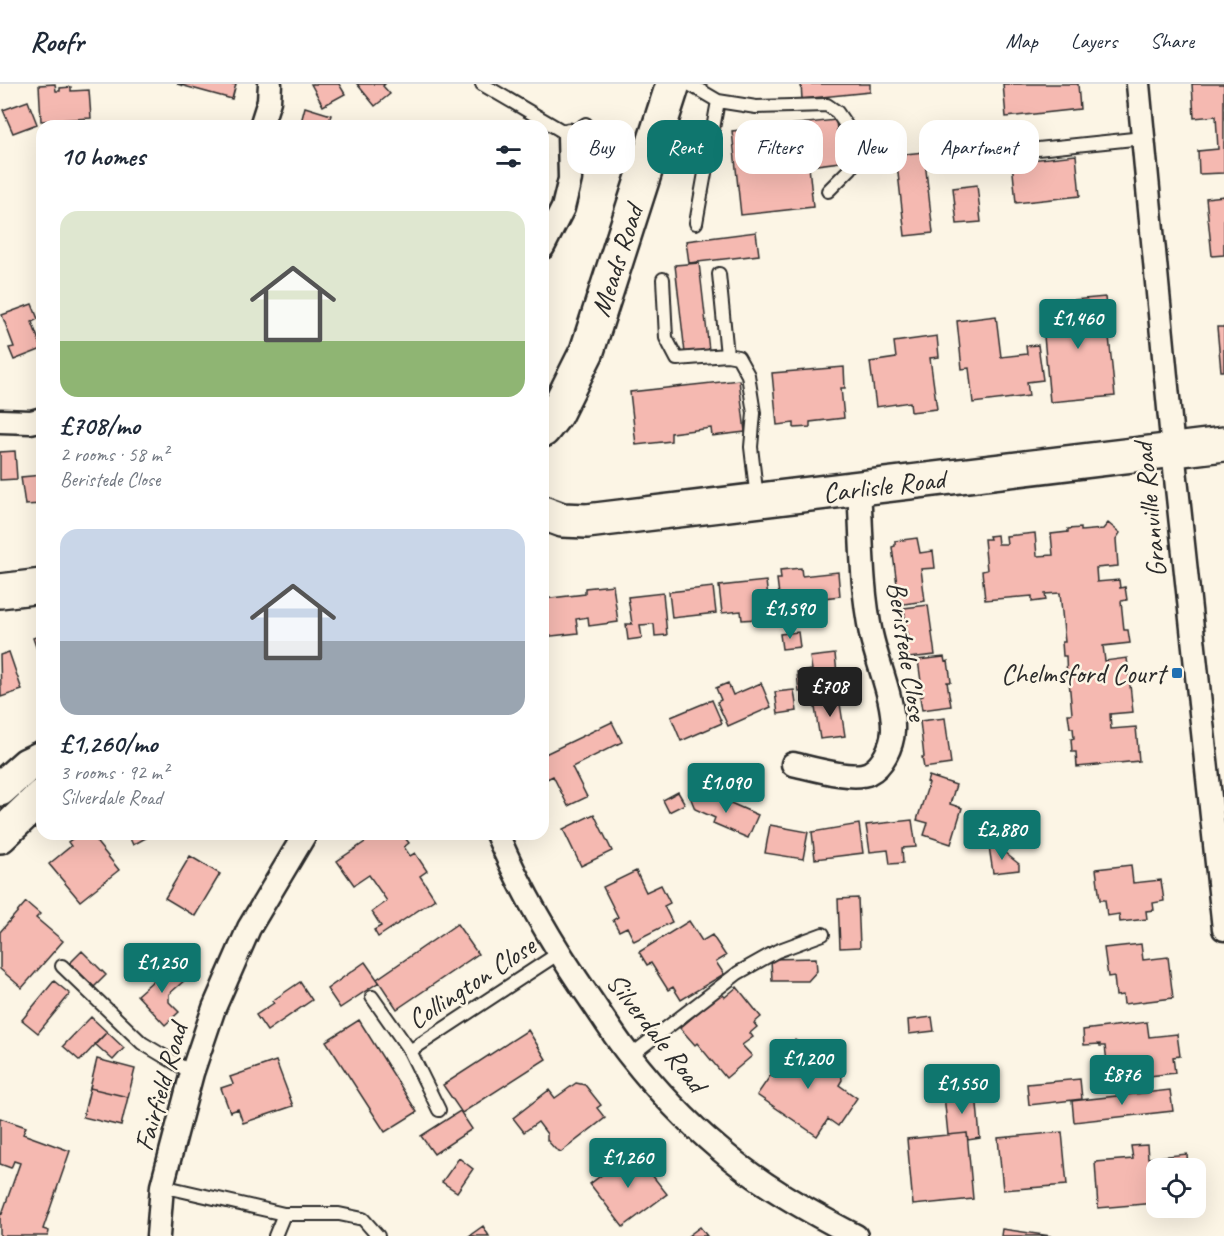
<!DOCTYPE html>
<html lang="en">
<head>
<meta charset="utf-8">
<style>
	body { margin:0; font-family:Caveat,sans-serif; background:#f2f2f3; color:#1f2937; height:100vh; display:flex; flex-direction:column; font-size:22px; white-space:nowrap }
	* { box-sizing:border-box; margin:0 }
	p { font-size:20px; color:#747a83 }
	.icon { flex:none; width:33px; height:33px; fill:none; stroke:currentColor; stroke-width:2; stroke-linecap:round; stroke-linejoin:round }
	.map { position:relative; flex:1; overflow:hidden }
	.panel { position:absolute; left:36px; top:36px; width:513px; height:720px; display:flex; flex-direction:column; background:#fff; border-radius:18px; box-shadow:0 6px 24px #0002 }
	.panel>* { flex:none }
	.hud { position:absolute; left:567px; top:36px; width:567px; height:54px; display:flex; gap:12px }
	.tools { position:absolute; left:1146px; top:1074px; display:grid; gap:12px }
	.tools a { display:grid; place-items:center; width:60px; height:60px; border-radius:12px; background:#fff; box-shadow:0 6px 24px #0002; font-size:30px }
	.price { position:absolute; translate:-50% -51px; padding:0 14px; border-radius:6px; background:#0f766e; color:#fff; font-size:20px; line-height:39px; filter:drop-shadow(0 2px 3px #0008) }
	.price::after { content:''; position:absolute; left:50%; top:36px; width:18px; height:14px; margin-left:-9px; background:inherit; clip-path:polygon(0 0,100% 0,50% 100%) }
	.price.selected { background:#222; color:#fff }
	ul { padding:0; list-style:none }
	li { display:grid; align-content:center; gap:12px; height:318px; padding:0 24px }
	li span { display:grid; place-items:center; height:186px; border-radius:18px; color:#555 }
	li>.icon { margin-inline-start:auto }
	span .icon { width:108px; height:108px; fill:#fffc; stroke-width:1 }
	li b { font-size:26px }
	h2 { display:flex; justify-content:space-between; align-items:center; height:72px; padding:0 24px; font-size:26px }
	.tag { padding:0 21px; border-radius:18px; background:#fff; box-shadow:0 6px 24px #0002; font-size:21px; line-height:54px }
	.tag.selected { background:#0f766e; color:#fff }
	header { display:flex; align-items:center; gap:36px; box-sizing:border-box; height:84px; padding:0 30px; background:#fff; border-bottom:2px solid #e0e1e3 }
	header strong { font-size:28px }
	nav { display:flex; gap:33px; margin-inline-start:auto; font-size:21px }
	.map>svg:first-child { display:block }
</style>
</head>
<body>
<header>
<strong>Roofr</strong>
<nav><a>Map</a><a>Layers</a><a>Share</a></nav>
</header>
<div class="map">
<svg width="1224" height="1152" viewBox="0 0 1224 1152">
	<rect width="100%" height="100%" fill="#fcf5e5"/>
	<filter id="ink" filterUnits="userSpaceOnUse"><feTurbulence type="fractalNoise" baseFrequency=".0167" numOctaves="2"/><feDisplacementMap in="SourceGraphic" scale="12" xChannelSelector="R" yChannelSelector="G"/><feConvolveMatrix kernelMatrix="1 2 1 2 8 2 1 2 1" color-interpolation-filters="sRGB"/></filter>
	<g filter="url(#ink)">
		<path fill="#f5b9b1" stroke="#2b2b2b" stroke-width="1.5" d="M55,0L56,7H60V4L71,3V7L89,6L91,34L41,37L39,1Z
			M177,0H236L232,15Z
			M311,0H339L345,10L323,22Z
			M357,0H385L383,2L390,10L375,22Z
			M801,0H870V8L802,15Z
			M1003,0H1078L1080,25L1006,33Z
			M1192,0H1224V89L1199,90L1198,67L1218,65L1216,32L1194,34Z
			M28,17L37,40L13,49L3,26Z
			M305,23L331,31L328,42H300Z
			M836,36L840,78L809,82L813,123L741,131L732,47Z
			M924,68L933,149L905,152L896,71Z
			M1076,71L1080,112L1016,119L1012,78Z
			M977,101L981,138L957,140L953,104Z
			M1224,112V171L1212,172L1206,114Z
			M756,148L759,171L689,179L686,157Z
			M699,179L709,266L685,269L675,181Z
			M1105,213L1115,312L1050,318L1041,219Z
			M32,220L38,235L32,238L42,265L14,276L9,264L14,263L2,231Z
			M996,232L1001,273L1027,270L1026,262L1038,261L1043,296L1027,298L1029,312L973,319L969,284L962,285L957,237Z
			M1217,243H1224V287H1221Z
			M937,252L939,273L930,274L937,325L911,328L910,318L876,323L870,278L896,274L894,258Z
			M844,283L845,304H841L844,334L810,338V343L794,344V339L777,341L772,289Z
			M739,296L745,348L712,352L711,344L671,349V357L636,361L630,308Z
			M15,367L17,395L0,396V368Z
			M42,391V420L25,421L21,393Z
			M1108,439L1120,449L1116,455L1118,482L1096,484L1097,498L1119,496L1120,504L1125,503L1127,516L1121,517L1124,546H1128L1130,559L1103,562L1105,577L1127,574L1133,628L1110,630L1111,645L1136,643L1139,677L1077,683L1076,668H1072L1071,655L1074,654L1073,644H1070L1068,630H1072L1069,596L1067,597L1066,572H1063L1062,558H1065L1060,509L1045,510L1046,516L1032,518V512L985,516L982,487L987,486L984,455H990L989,452L997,451L998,460H1007L1006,452L1035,449L1037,472L1053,471L1051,450L1068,448V445L1081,444V447L1103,445Z
			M917,454L920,469L933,467L935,484L921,485L925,517L897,521L895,508H898L892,463L895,462V457Z
			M801,484L802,492L838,488L840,512L824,514V518L805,520V516L780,519L777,495H781L780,486Z
			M766,497L769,523L756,524L757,535L742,536L741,527L722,529L719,502Z
			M613,501L618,538L589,542L588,533L576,535L578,549L543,553V515L585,510V504Z
			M713,503L716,529L672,534L669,508Z
			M663,509L667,551L655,552L654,540L640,541L642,554L628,556L626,540H632L628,513Z
			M928,521L935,571L908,574L906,559L908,558L904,524Z
			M798,548L800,563L782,565L780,550Z
			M42,551V580L33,554Z
			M9,568L22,606L1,613L0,571Z
			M835,570L839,609L814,611V607L799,608L797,588L812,586L810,573Z
			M944,573L945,578L948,577L951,598H947L951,622L922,626L920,613L923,612L918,576Z
			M728,599L733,611L761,599L771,623L728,642L717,618L721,616L716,604Z
			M794,606L797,627L778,630L775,608Z
			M839,613L845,652L820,655L814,617Z
			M712,616L722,639L681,657L671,633Z
			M945,634L951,680L924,684L922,673H924L920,637Z
			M612,638L622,658L572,683L587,713L568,722L553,692L547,695L543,687V671Z
			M929,692L956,701L950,720L962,724L951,760L924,751L928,739L917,736L929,699L927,698Z
			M678,708L685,720L669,728L663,716Z
			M708,709L758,731L748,754L713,739L715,734L695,725L691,715L702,710L707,712Z
			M594,730L612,767L581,782L563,745Z
			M912,736L916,763L902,764L903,779L890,780L888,766L870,768L866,741Z
			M859,740L863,769L815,775L812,748Z
			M770,741L808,748L803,775L765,769Z
			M79,750H90L119,786L80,817L49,780L71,762L68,758Z
			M128,750H153L133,761Z
			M377,750H402L409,759L404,763L410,772L415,769L427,787L420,792L435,815L378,853L374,846L381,842L372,828L387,817L369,791L354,801L337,777Z
			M995,761L1019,780V786L993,789L989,762Z
			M190,772L220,790L195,832L165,814Z
			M1131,781L1133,799L1161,796L1164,817L1153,819L1154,826L1146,827L1147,835L1120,838L1119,830L1107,832L1105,816H1100L1096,785Z
			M636,787L646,808L661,801L670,819L664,822L672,838L634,857L627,843L619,847L613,836L618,833L603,803Z
			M858,814L860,863L840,864L838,815Z
			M26,818L40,830L36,834L63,857L22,904L0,885V848Z
			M689,837L702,857L712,851L726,872L716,878L724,890L681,916L673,903L668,906L651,879L647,881L639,868Z
			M457,840L478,870L397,925L377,895Z
			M1141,860L1143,876L1168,873L1173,914L1124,920L1123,911L1116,912L1114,892L1108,893L1104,864Z
			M82,867L106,891L94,903L70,879Z
			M816,874L817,887L808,897H772L771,875Z
			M365,878L379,898L340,924L327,905Z
			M171,881L185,896L169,910V918L179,928L165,941L137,911Z
			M54,897L70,910L38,949L22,936Z
			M300,898L312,916L267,947L256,931L274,919L272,917Z
			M737,903L761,933L754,939L757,943L750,949L753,953L742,961L752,972L726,994L697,959L695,961L680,944L721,909L725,913Z
			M91,933L107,948L80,977L63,962Z
			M932,933L934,947L909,950L908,936Z
			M359,936L417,1028L385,1048L326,957Z
			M1147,938L1149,953L1177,950L1180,972L1173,973L1175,989L1123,995L1121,976L1107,978L1105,962H1100V960L1084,961L1083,946Z
			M528,946L546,975L462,1029L443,1001Z
			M107,948L124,964L113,976L95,960Z
			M795,956L841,987L842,996L839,1001L857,1014L838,1042L828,1035L817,1052L757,1011Z
			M97,975L135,985L128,1013L90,1004Z
			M276,977L293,1022L243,1039L238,1025L230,1028L221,1004L233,1000L230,993Z
			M1080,995L1082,1015L1029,1021L1027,1000Z
			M576,999L585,1001L601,1021L597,1024L605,1034L561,1068L555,1065L547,1056V1050L538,1038L524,1048L513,1034L549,1006L555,1014Z
			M90,1004L128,1013L121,1042L83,1033Z
			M1170,1006L1173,1027L1074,1038L1072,1017Z
			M976,1009L980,1054L968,1056L967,1049L948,1051L944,1011Z
			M460,1027L472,1045L434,1070L421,1052Z
			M0,1034L26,1043L23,1050L70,1067L43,1145L49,1147L48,1152H0V1129L2,1130L20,1079L14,1077L11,1084L0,1080Z
			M1062,1048L1067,1101L1003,1106L998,1054Z
			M967,1049L973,1115L913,1121L907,1055Z
			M1147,1061L1148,1074L1187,1070L1188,1084H1156V1119L1098,1124L1095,1078L1133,1075L1131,1062Z
			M633,1067L667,1110L623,1143L590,1100Z
			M459,1074L473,1085L457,1108L442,1098Z
			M483,1142L489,1152H469Z
			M700,1143L707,1152H688Z
			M1002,1145L1051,1152H1001Z"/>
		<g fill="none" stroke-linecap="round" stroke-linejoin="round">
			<defs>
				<path id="lane" d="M482,0L569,51L586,40
					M689,0L718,17L756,23L827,21L837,28L846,41L851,84L828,107
					M932,76L1143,54
					M696,139L718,17
					M719,190L727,271
					M663,195L666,254L677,275L727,271L738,273L748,291L754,329L751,363L757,415
					M62,882L142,959L192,989
					M372,913L410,967L439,1026
					M410,967L559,869
					M630,972L738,889L777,867L823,850
					M162,1102L284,1130L275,1152
					M284,1130H339L363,1135L378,1152"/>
				<path id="street" d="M1138,0L1173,366L1224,845
					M261,42L269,17L270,0
					M543,163L563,124L570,95L569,51
					M0,337L31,338L42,335
					M793,680C811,684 854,697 869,689C883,682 892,662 893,647C894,614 878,582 871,550C861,503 862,452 859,405
					M497,750C522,809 554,863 591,916C604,935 616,955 630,972C656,1005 686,1037 718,1064C759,1100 808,1127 856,1152
					M158,1152L162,1102L192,989L214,924L249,844L305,750"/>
				<g id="secondary">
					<path id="s1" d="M543,346L555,331L587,267L673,0"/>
					<path id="s2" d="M543,429L562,436L587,437L1224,360"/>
					<path d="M0,507L42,502"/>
					<path d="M0,705L27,681L42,674"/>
					<path d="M0,752L42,712"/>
				</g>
			</defs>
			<use href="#lane" stroke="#2b2b2b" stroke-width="16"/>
			<use href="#street" stroke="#2b2b2b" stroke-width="27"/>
			<use href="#secondary" stroke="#2b2b2b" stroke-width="38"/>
			<use href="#lane" stroke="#fcf5e5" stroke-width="12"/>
			<use href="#street" stroke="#fcf5e5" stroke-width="22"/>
			<use href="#secondary" stroke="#fcf5e5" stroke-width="33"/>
		</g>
	</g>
	<rect fill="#1f6fb2" stroke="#fcf5e5" stroke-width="2" x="1171" y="583" width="12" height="12" rx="3"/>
	<g text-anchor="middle" stroke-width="5" stroke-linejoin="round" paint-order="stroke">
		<g font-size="28" fill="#2b2b2b" stroke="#fcf5e5">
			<text dy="10" stroke="none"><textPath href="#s1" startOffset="186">Meads Road</textPath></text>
			<text dy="10" stroke="none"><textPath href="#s2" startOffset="344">Carlisle Road</textPath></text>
			<text transform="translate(1149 426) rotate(-96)" y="10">Granville Road</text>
			<text transform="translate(908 567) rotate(81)" y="10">Beristede Close</text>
			<text transform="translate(471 898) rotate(-33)" y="10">Collington Close</text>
			<text transform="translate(657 948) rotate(52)" y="10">Silverdale Road</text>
			<text transform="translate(160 1003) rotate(-74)" y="10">Fairfield Road</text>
		</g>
		<g font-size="28" fill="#2b2b2b" stroke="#fcf5e5" text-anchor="end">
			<text x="1165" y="599">Chelmsford Court</text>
		</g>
	</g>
</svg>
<div class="tools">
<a><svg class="icon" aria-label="locate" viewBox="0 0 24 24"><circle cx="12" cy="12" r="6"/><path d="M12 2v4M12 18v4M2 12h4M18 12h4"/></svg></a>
</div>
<b class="price" style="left:1078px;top:266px">£1,460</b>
<b class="price" style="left:790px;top:556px">£1,590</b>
<b class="price selected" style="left:830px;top:634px">£708</b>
<b class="price" style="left:726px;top:730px">£1,090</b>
<b class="price" style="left:1002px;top:777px">£2,880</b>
<b class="price" style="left:162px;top:910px">£1,250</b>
<b class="price" style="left:808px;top:1006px">£1,200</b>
<b class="price" style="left:1122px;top:1022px">£876</b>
<b class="price" style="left:962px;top:1031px">£1,550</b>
<b class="price" style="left:628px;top:1105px">£1,260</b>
<div class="hud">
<a class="tag">Buy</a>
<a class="tag selected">Rent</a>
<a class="tag">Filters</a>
<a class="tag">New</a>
<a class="tag">Apartment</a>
</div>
<section class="panel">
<h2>10 homes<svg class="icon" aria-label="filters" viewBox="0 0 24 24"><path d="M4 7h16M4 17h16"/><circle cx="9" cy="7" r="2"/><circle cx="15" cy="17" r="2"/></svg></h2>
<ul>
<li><span style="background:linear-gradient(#dfe7d0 70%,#8fb573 0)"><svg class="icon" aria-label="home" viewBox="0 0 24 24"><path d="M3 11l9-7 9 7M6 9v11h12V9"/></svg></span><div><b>£708/mo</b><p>2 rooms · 58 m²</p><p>Beristede Close</p></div></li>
<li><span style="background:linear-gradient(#c9d6e8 60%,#9aa5b1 0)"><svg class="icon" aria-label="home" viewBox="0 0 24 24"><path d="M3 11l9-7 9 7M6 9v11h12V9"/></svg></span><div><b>£1,260/mo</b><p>3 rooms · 92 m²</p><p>Silverdale Road</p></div></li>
</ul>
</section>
</div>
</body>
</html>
